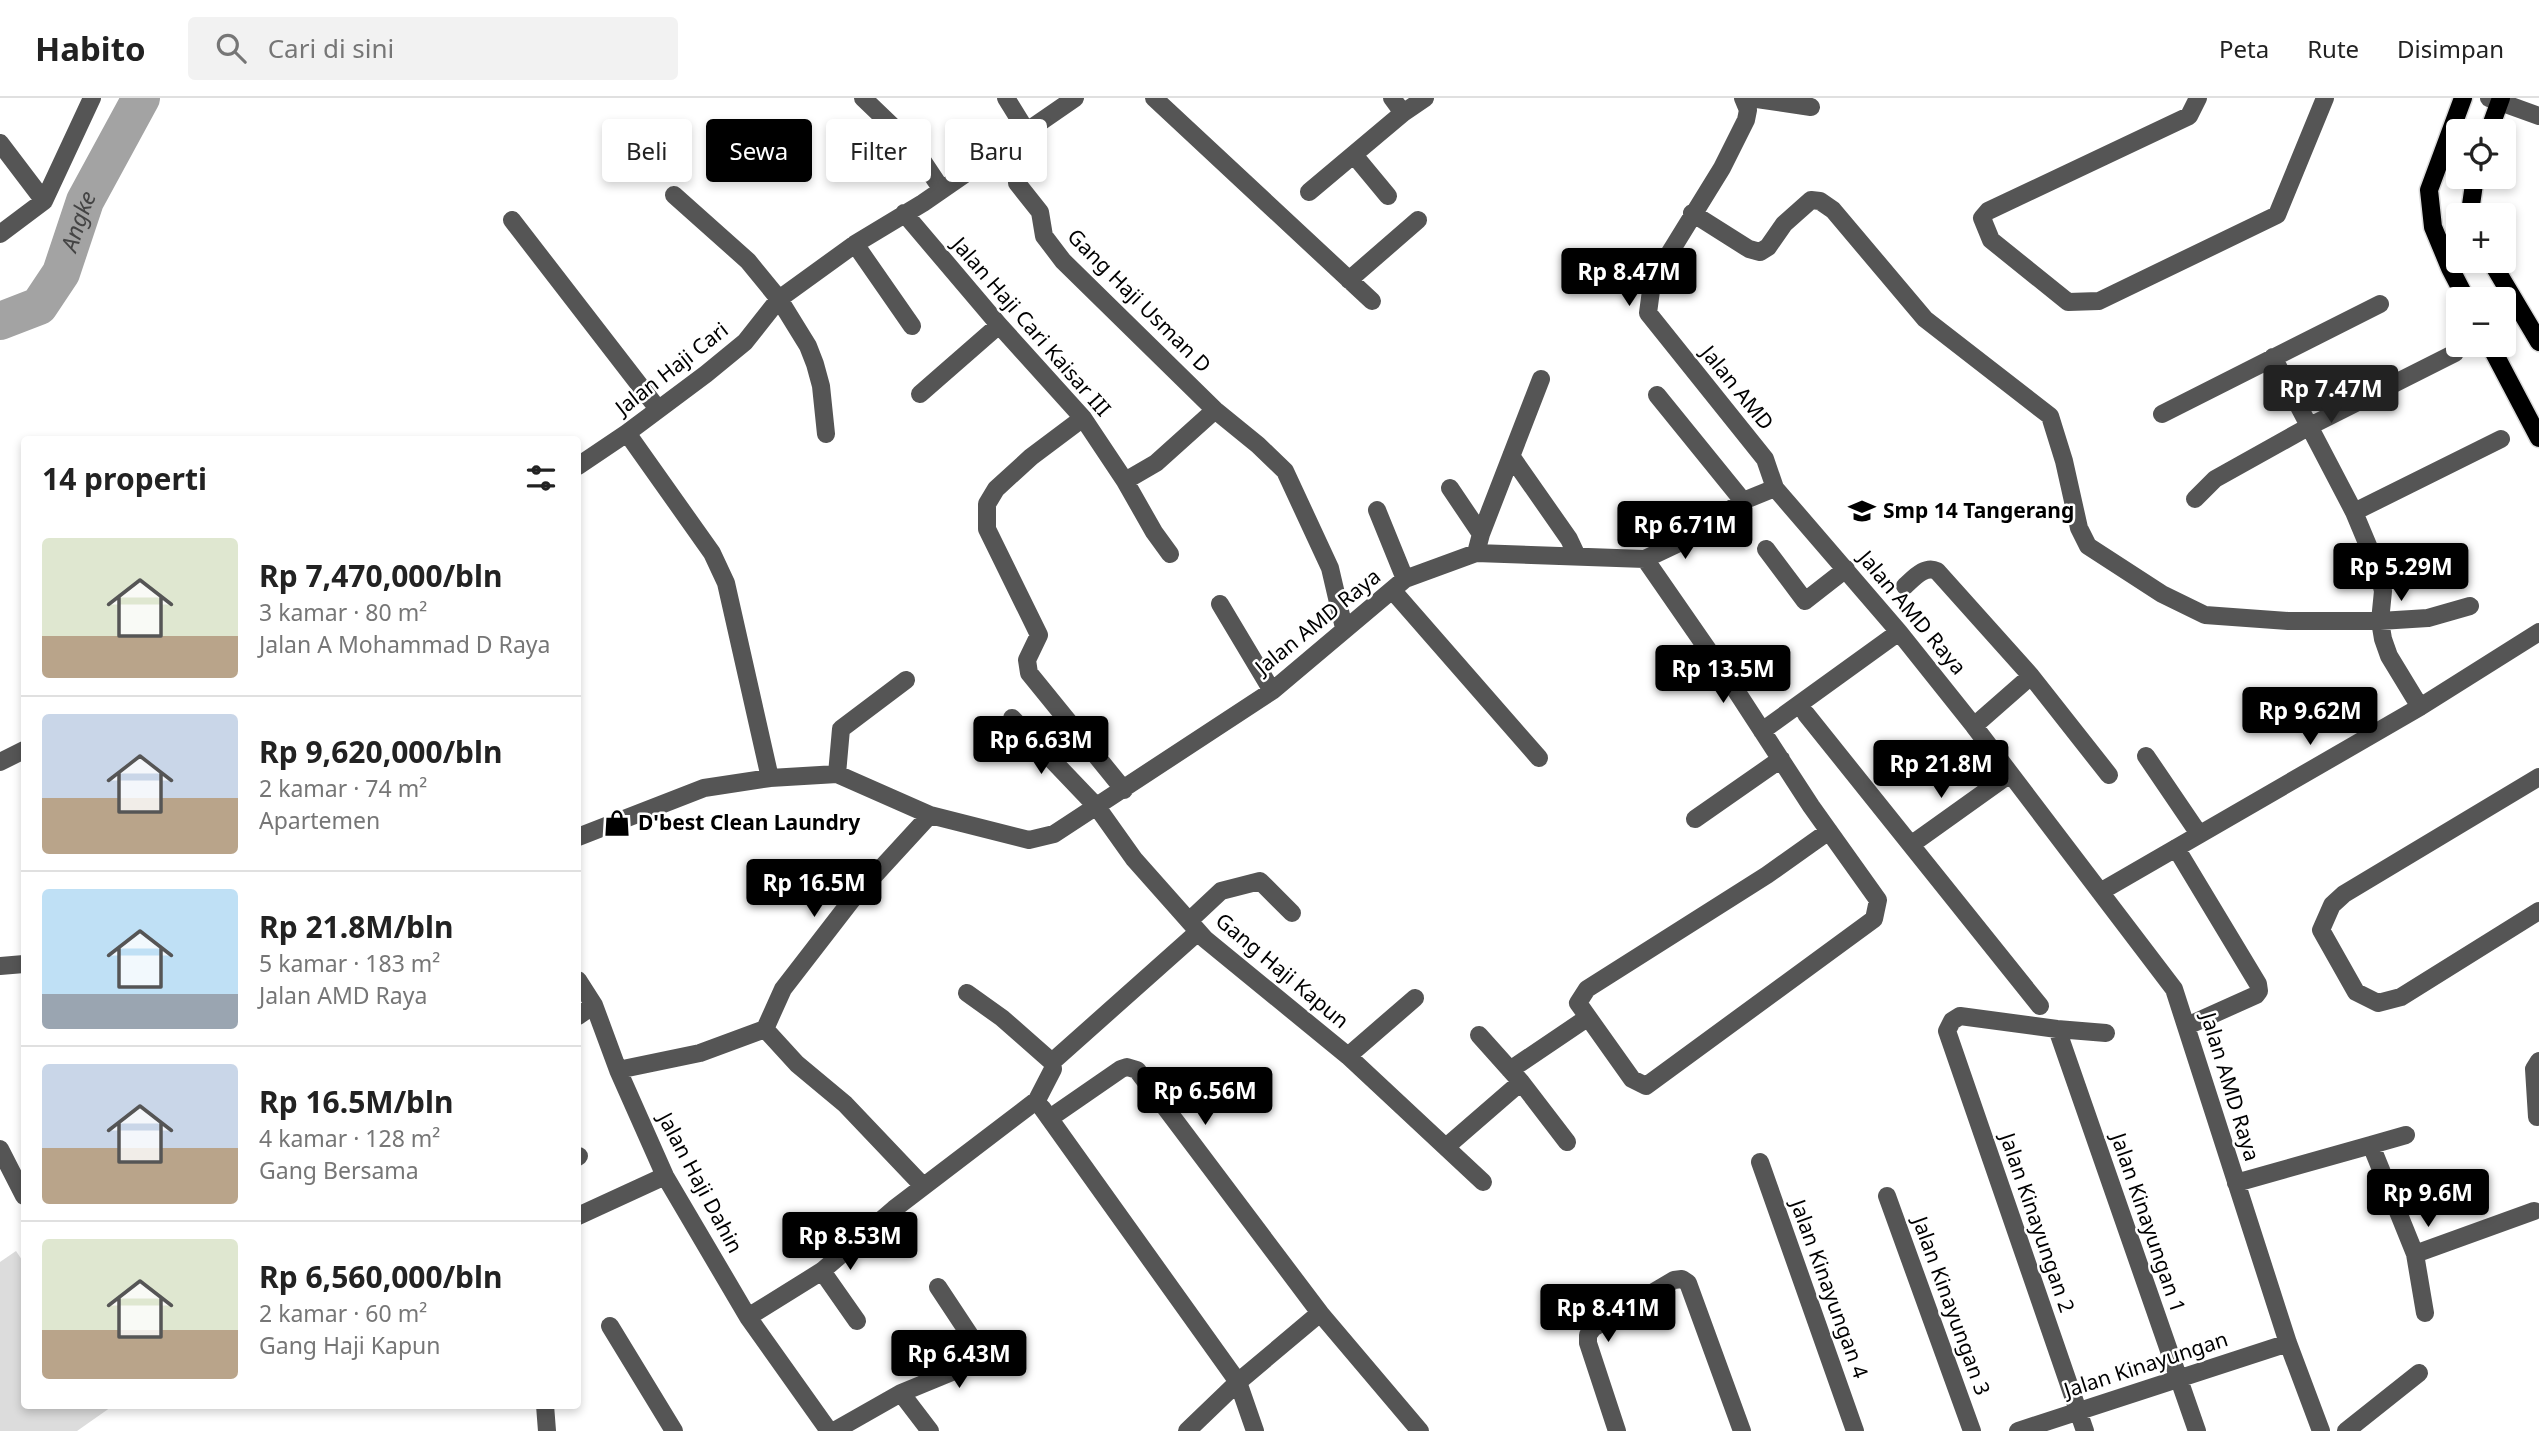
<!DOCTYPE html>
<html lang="id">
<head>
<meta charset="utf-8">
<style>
	body { margin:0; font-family:"Noto Sans",sans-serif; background:#f2f2f2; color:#222; height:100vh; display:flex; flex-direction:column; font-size:26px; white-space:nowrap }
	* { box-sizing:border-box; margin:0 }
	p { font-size:23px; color:#767676 }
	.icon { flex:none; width:38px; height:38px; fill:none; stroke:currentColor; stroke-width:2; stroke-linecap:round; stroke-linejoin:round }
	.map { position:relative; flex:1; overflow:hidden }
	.sheet { position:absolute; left:21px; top:338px; width:560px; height:973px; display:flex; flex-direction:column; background:#fff; border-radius:7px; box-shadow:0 4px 10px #0003 }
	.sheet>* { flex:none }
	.guide { position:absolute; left:602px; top:21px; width:665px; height:63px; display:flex; gap:14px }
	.fabs { position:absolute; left:2446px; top:21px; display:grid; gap:14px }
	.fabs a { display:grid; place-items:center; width:70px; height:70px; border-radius:7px; background:#fff; box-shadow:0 4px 10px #0003; font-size:35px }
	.price { position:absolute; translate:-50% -60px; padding:0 16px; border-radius:7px; background:#000; color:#fff; font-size:23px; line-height:46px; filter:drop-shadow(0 2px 4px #0008) }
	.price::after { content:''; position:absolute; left:50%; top:42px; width:21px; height:16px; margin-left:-10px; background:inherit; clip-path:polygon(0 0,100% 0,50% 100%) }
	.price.on { background:#222; color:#fff }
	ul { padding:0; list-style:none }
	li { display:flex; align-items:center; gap:21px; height:175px; padding:0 21px }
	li+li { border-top:2px solid #e0e0e0 }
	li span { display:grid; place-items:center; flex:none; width:196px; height:140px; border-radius:7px; color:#555 }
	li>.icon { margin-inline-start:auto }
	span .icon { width:84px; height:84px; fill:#fffc; stroke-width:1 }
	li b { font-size:30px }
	h2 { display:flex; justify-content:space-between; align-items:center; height:84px; padding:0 21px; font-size:30px }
	.tag { padding:0 24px; border-radius:7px; background:#fff; box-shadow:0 4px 10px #0003; font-size:24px; line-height:63px }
	.tag.on { background:#000; color:#fff }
	header { display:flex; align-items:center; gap:42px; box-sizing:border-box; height:98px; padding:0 35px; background:#fff; border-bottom:2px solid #e0e0e0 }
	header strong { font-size:33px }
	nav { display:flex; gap:38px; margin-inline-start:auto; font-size:24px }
	.search { width:490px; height:63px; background:#f2f2f2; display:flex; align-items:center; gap:18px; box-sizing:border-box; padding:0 24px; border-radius:7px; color:#767676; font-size:26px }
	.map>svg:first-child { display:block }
</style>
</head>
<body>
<header>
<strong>Habito</strong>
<div class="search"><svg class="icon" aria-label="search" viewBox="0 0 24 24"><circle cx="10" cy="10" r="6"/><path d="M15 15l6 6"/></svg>Cari di sini</div>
<nav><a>Peta</a><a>Rute</a><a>Disimpan</a></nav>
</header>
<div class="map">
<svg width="2539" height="1333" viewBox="0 0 2539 1333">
	<rect width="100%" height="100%" fill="#fff"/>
	<path fill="#dcdcdc" d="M16,1153L24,1165V1307H114L77,1333H0V1164Z"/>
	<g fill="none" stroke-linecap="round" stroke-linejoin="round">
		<path stroke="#a3a3a3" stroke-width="38" id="s1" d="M0,223L39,208L61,175L85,103L141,0"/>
		<defs>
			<path id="major" d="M2463,0L2429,92L2433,129L2450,170L2466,201
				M2489,33L2501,0
				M2474,117L2471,107L2475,79
				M2491,163L2539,244
				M2490,247L2539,340"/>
		</defs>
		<use href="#major" stroke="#dbdbdb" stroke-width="21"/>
		<path stroke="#555" stroke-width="18" d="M863,0L912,47L942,92
			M1006,0L1027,34
			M1154,0L1372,203
			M1743,0L1748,12L1746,22L1722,70L1661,169L1652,185L1648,215L1765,361L1775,390L1899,534L1974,628L2174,891L2288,1245L2321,1333
			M1750,0L1811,9
			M2198,0L2189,18L1988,113L1982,120L1991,142L2068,204L2099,203L2277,117L2325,0
			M2489,0L2539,18
			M1403,15L1425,0
			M0,45L44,103
			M1354,57L1388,98
			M1017,85L1040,114L1044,138L1063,163L1215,312L1258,347L1285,373L1330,470L1344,530
			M1309,94L1403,15L1392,0
			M674,97L748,163L779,201L808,248L815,266L821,288L826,336
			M904,115L999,227L1083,320L1125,383L1154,434L1170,456
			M1692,115L1749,151L1760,154L1768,149L1784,126L1811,102L1820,103L1833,112L1925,221L2050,318L2064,363L2079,430L2088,448L2162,496L2205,517L2288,523H2380L2428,520L2470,508
			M512,122L658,311
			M0,136L44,103L92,0
			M855,146L912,228
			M1349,182L1418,122
			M2273,259L2354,414L2377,469L2383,493L2380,523L2383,541L2389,558L2420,609
			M920,296L999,227
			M1657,297L1743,403
			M2162,316L2380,206
			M1083,320L1031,359L996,391L987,406V431L1039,537L1027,562L1029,575L1124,692
			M627,335L712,455L726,485L770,680
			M1511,358L1569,441L1577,458
			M578,368L627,335L706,276L745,244L779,201L855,146L923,105L1075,0
			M1125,383L1156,365L1215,312
			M1450,390L1481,436
			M2195,401L2215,381L2310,328L2455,255
			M1377,412L1405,481
			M2354,414L2501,341
			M1766,451L1805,503L1846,471
			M1476,455L1481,436L1541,281
			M1645,461L1733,588L1811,708L1878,802L1874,821L1646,988L1632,981L1578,905L1587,891L1767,777L1829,733
			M1905,488C1914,480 1925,467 1937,473L2031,578L2109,677
			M1393,493L1539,660
			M1220,506L1272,593
			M1806,616L2040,908
			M1012,620L1097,709L1134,761L1205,841L1348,958L1483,1084
			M1974,628L2031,578
			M1762,633L1899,534
			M2146,658L2199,736
			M0,664L24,652
			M837,676L841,631L906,582
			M2539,679L2344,796L2332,807L2321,832L2356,894L2378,905L2401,899L2539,813
			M1695,721L1781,661
			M578,739L704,690L770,680L837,676L930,717L1029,742L1054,736L1272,593L1405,481L1476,455L1645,461L1683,443L1743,403L1775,390
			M1912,746L2010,676
			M2176,750L2258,886L2259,893L2256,897L2187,928
			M2100,794L2420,609L2539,534
			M1189,823L1221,793L1260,783L1292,815
			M0,868L24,866
			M578,882L594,907L618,972L665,1078L748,1219L829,1333
			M578,918L594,907
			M765,931L783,891L851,803L930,717
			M765,931L797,966L845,1006L923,1088
			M2057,931L2197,1333
			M1479,937L1521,984L1567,1044
			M1348,958L1415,900
			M1052,964L1198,834
			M618,972L700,955L765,931
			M1510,972L1587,920
			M1042,1010L1238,1284L1255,1333
			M2537,1019L2534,971L2539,963
			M1050,1020L1121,971L1127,969L1137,972L1320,1215
			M2371,1047L2406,1037
			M1446,1049L1521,984
			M0,1051L24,1098
			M578,1059L579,1058
			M1760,1064L1855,1333
			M2236,1085L2371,1047L2415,1156
			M1887,1098L1972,1333
			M578,1118L665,1078
			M822,1173L857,1223
			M938,1189L985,1260
			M2425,1215L2415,1156L2534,1113
			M748,1219L822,1173L894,1111L1037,1002L1053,971L1052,964L1002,920L967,895
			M610,1228L674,1333
			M901,1295L930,1333
			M545,1307L547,1333
			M834,1333L901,1295L1003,1253
			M1187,1333L1238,1284L1320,1215L1420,1333
			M1617,1333L1588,1245V1237L1593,1230L1674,1182L1682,1181L1688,1185L1742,1333
			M2018,1333L2288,1245
			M2085,1333L1947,933L1952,923L1960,918L2057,931L2106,935
			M2346,1333L2419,1275"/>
		<use href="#major" stroke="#000" stroke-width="18"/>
	</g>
	<defs>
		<symbol id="school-bare" viewBox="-9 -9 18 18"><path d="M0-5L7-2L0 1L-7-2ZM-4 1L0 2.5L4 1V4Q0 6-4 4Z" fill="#000" stroke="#fff" stroke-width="2.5" paint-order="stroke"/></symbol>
		<symbol id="shop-bare" viewBox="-9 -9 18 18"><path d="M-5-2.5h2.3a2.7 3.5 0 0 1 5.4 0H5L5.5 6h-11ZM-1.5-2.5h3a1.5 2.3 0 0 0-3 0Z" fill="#000" stroke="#fff" stroke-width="2.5" paint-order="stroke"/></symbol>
	</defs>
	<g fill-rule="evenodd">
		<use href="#school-bare" x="1843" y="394" width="38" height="38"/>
		<use href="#shop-bare" x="598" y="706" width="38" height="38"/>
	</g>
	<g text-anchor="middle" stroke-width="5" stroke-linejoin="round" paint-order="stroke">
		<g font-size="21" fill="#000" stroke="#fff">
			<text transform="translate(1139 203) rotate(45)" y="7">Gang Haji Usman D</text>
			<text transform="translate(1031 229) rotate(49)" y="7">Jalan Haji Cari Kaisar III</text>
			<text transform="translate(672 271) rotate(-38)" y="7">Jalan Haji Cari</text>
			<text transform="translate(1737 290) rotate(51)" y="7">Jalan AMD</text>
			<text transform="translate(1912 515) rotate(50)" y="7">Jalan AMD Raya</text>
			<text transform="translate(1318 524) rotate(-39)" y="7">Jalan AMD Raya</text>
			<text transform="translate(1282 873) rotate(40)" y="7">Gang Haji Kapun</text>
			<text transform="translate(2230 989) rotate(73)" y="7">Jalan AMD Raya</text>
			<text transform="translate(700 1085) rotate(62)" y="7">Jalan Haji Dahin</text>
			<text transform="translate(2037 1125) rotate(71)" y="7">Jalan Kinayungan 2</text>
			<text transform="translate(2148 1125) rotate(71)" y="7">Jalan Kinayungan 1</text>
			<text transform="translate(1829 1191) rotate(70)" y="7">Jalan Kinayungan 4</text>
			<text transform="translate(1951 1208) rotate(70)" y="7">Jalan Kinayungan 3</text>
			<text transform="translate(2146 1267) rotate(-18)" y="7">Jalan Kinayungan</text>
		</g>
		<g font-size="21" font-weight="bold" fill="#000" stroke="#fff" text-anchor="start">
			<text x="1883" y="420">Smp 14 Tangerang</text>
			<text x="638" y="732">D'best Clean Laundry</text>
		</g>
		<g font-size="23" font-style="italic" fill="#444" stroke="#fff">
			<text dy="8" stroke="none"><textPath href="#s1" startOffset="136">Angke</textPath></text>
		</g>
	</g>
</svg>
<div class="fabs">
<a><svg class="icon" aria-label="locate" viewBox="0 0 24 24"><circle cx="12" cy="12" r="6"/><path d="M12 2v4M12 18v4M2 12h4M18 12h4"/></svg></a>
<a>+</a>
<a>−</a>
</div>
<b class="price" style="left:1629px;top:210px">Rp 8.47M</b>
<b class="price on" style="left:2331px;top:327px">Rp 7.47M</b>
<b class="price" style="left:1685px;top:463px">Rp 6.71M</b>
<b class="price" style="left:2401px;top:505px">Rp 5.29M</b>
<b class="price" style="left:1723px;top:607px">Rp 13.5M</b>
<b class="price" style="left:2310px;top:649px">Rp 9.62M</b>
<b class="price" style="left:1041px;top:678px">Rp 6.63M</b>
<b class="price" style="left:1941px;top:702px">Rp 21.8M</b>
<b class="price" style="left:814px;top:821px">Rp 16.5M</b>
<b class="price" style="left:1205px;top:1029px">Rp 6.56M</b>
<b class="price" style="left:2428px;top:1131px">Rp 9.6M</b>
<b class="price" style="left:850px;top:1174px">Rp 8.53M</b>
<b class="price" style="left:1608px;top:1246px">Rp 8.41M</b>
<b class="price" style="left:959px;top:1292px">Rp 6.43M</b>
<div class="guide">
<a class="tag">Beli</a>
<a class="tag on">Sewa</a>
<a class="tag">Filter</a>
<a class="tag">Baru</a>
</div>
<section class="sheet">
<h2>14 properti<svg class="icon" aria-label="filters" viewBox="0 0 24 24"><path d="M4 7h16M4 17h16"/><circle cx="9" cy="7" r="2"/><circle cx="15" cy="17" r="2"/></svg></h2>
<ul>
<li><span style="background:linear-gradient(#dfe7d0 70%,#b9a48a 0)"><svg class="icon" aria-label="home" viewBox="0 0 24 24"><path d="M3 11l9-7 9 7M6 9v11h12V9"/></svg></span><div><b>Rp 7,470,000/bln</b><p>3 kamar · 80 m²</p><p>Jalan A Mohammad D Raya</p></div></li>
<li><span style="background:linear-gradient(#c9d6e8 60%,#b9a48a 0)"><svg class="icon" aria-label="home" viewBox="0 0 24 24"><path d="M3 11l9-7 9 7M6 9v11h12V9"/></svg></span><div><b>Rp 9,620,000/bln</b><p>2 kamar · 74 m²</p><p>Apartemen</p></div></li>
<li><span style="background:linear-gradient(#bfe0f5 75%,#9aa5b1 0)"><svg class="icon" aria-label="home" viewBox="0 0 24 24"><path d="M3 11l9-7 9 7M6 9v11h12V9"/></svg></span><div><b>Rp 21.8M/bln</b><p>5 kamar · 183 m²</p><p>Jalan AMD Raya</p></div></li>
<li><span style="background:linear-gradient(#c9d6e8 60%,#b9a48a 0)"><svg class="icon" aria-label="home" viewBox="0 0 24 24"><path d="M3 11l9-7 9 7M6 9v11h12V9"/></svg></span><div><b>Rp 16.5M/bln</b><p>4 kamar · 128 m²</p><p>Gang Bersama</p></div></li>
<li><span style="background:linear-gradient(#dfe7d0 65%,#b9a48a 0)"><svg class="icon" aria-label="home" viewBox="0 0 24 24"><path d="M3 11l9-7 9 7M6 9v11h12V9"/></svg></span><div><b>Rp 6,560,000/bln</b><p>2 kamar · 60 m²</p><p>Gang Haji Kapun</p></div></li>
</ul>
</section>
</div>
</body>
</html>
